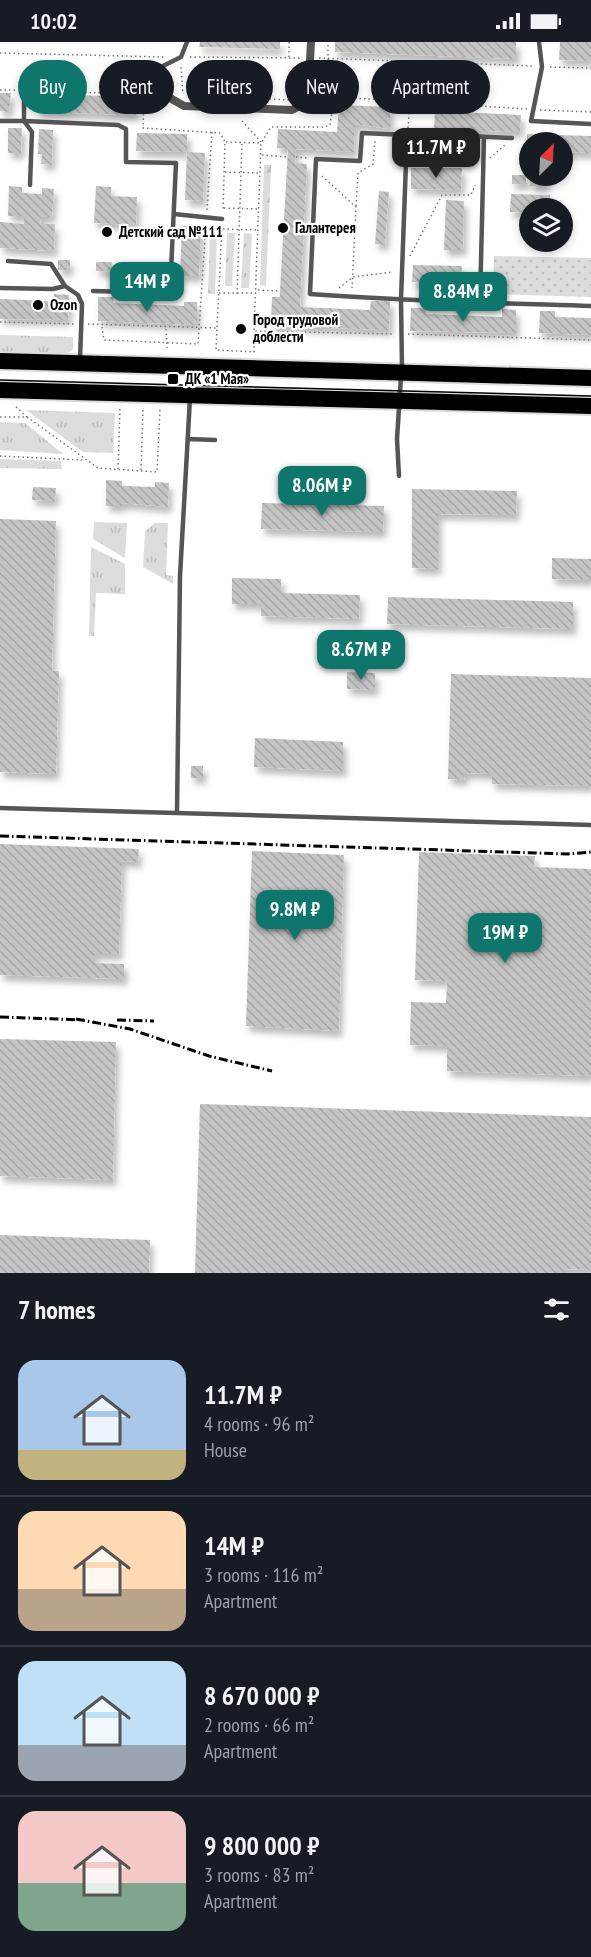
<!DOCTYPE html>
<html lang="en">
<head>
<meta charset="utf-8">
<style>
	body { margin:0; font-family:"PT Sans Narrow",sans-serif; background:#242831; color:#f1f3f6; height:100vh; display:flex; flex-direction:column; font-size:22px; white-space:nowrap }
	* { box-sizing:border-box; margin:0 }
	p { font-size:20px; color:#9ea1a6 }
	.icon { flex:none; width:33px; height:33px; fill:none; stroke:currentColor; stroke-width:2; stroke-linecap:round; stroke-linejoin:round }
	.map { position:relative; height:1231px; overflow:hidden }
	.panel { display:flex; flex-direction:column; background:#171b24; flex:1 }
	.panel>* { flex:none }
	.top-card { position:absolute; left:18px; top:18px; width:555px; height:54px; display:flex; gap:12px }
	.needle { width:39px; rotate:24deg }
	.tools { position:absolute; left:519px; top:90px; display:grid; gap:12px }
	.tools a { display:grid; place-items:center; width:54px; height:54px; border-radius:50%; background:#171b24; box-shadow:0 3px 9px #0003; font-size:30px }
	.price { position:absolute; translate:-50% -51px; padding:0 14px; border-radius:12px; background:#0f766e; color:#fff; font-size:20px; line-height:39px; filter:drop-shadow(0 2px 3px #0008) }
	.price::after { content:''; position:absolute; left:50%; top:36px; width:18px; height:14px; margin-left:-9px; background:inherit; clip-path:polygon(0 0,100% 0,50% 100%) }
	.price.on { background:#222; color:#fff }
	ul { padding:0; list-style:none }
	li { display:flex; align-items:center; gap:18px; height:150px; padding:0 18px }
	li+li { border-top:2px solid #363941 }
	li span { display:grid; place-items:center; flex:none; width:168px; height:120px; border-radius:18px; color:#555 }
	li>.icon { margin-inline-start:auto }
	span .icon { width:72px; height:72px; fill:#fffc; stroke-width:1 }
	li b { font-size:26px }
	h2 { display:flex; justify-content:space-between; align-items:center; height:72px; padding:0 18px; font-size:26px }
	.tag { padding:0 21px; border-radius:27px; background:#171b24; box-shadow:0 3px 9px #0003; font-size:21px; line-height:54px }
	.tag.on { background:#0f766e; color:#fff }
	.status { display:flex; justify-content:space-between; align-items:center; height:42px; padding:0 30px; background:#171b24; direction:ltr }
	.status svg { height:16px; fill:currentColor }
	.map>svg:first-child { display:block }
</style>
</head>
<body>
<div class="status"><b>10:02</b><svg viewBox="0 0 49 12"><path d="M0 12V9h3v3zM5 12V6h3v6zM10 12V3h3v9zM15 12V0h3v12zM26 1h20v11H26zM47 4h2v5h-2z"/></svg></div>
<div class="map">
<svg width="591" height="1231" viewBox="0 0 591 1231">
	<defs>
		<pattern id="grass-tufts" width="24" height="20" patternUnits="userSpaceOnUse" patternTransform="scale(1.5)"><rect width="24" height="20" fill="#dcdcdc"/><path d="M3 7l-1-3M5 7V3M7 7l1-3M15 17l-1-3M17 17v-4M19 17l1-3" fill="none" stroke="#bbb"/></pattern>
		<pattern id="forest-firs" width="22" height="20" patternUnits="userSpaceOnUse" patternTransform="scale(1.5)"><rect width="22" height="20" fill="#dcdcdc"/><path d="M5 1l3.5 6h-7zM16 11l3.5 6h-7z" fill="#bbb"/></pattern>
		<pattern id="park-dots" width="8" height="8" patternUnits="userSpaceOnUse" patternTransform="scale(1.5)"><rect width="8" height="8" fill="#dcdcdc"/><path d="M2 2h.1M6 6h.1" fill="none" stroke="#bbb" stroke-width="1.8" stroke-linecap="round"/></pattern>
		<pattern id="building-back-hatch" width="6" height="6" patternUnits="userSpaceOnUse" patternTransform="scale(1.5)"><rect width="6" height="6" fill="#c4c4c4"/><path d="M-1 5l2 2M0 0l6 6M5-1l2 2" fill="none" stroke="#a7a7a7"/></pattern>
		<filter id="shadow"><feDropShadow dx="3.5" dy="6" stdDeviation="3" flood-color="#0004"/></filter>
	</defs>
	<rect width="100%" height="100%" fill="#fff"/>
	<path fill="url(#grass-tufts)" d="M227,191H235L232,244H225Z
		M244,191L252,192L249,246H241Z
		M0,293L73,295V307L68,311L0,310Z
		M26,368L115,371L113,411L83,410Z
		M0,380L25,381L63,412L0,408Z
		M0,417L61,419L62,427L0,426Z
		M94,480L127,481L125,516L93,497Z
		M155,481H168L166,533L173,534V542L143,525L145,489Z
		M91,505L125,522V552L96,551L94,594H89Z"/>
	<path fill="url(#forest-firs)" d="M264,123H271L266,244L260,243Z
		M210,191L217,192L215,252H208Z"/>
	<path fill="url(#park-dots)" d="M494,214L591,216V255L493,252Z"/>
	<path fill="url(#building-back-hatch)" filter="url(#shadow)" d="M200,0H280V7L199,5Z
		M335,0H516V17L335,10Z
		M560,0H591V19L559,18Z
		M0,51H11L9,70L0,69Z
		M38,52L137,55L136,73L38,70Z
		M339,63L390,65V87L355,82L354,110L296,107L295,121L307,122L300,265L370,268L371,259H390L389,288L271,284L272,255H280V249L288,107L277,106L278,87L337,90Z
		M435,69L521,73L520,90L434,87Z
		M8,86H22L21,111H8Z
		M39,87L53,88L52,123L41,122L42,112H38Z
		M137,91L187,92V110L136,109Z
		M527,92L591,94V111L562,110V100H530V109H527Z
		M187,110L205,111L203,159L185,158Z
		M411,126H462L461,148L411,147Z
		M512,133H526V142H512Z
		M530,134H546V144H530Z
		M9,144L22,145V151L42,152V146L54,147L52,175H41L40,182H55L54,209L0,206V180L24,182V174H8Z
		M96,144L111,145V154L137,155L136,183L94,181Z
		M379,149L389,150L385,203L375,202Z
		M511,152L550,153V166H530V171L510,170Z
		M446,158L464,159L463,208H444Z
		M182,184H201L199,234H180Z
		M58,218H70V228H58Z
		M96,220H112L111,230L96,229Z
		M413,223L462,224L461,241L412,240Z
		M54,252L69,253L68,278L0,277V257L53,259Z
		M98,255H114L113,261L184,264V260H197V283L98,279Z
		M411,266H426V272L502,275V267L516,268V291L410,289Z
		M540,269H555V275L591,276V293L539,291Z
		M106,438L122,439V444L155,445V440L169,441L168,465L122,461V464H106Z
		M33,445L56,446L55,459L32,458Z
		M412,447L517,449L516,473L438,472V527L412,526Z
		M262,461L384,464L383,490L261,487Z
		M0,477L56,479L52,629H59L56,732L0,730Z
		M552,516L591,517V538L552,537Z
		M232,536L281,537V551L360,553L359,577L261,574V562H232Z
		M388,555L573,560V587L387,582Z
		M347,630L375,631V648L347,647Z
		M451,632L591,636V744L492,742V732L465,731L464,738L448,737Z
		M255,696L343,700V729L254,725Z
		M191,724H203V736H191Z
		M0,802L139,807L138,820L122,819L119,912H94V921L124,922V937L0,933Z
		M252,809L344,813L339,989L246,984Z
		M419,810L535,814L534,825L591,827V1034L447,1029V1004L410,1003L411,960L446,961L447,939L415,938Z
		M0,997L116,1000L113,1138L0,1134Z
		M200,1062L591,1075V1228L564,1227V1231H195Z
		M0,1193L150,1198L149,1231H0Z"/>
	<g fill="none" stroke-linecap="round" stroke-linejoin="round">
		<defs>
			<path id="highway" d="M0,319L591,336
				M0,348L591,364"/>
		</defs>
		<use href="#highway" stroke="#dbdbdb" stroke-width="20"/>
		<path stroke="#777" stroke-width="1.5" stroke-dasharray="1.5 3" stroke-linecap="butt" d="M0,11L164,15
			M190,15L302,16
			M289,15V0
			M319,16L533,24
			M181,25L183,52
			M550,25L591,26
			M0,48H17
			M31,49L140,52L144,57L143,86L220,91L225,100L223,169
			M337,55L527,67
			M243,56V16
			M247,56L291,58L297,51L299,37
			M540,68L591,70
			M242,79L261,100
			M408,86L410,61
			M226,100L260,101
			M262,113L288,115
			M296,115L309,116
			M490,116L505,103
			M225,130L259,131
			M322,134L356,165L352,246
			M356,164L358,131L373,122L375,99
			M224,166L258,167
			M207,168L212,89
			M223,187L257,188
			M410,214L442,153H471L475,143
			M339,246L353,235L393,230
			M258,248L280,249
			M219,251H256
			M237,252L242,101
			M0,280L74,282
			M88,282L217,286L216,308L254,310V289L394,292
			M102,285L104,298L198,302L206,182
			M217,285L222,185
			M166,287L167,306
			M254,288L261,101L271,85H324L330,83L337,34L328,17V0
			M408,292L591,298
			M0,375H27L14,363
			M27,375L98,426L157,430L160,367
			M0,414L83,418
			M118,427L120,365
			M141,428L143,367"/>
		<path stroke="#555" stroke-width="4.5" d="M539,0L542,25L531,79L591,82
			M24,34V79L118,83L126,87V120L176,121L170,251L93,249
			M137,37L181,15L187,0
			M0,79H24L32,90L30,143
			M429,92L512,96
			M174,172L222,177
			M8,219L51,222L65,244
			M0,246L53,247L65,244L78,253L82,262L80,318
			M480,261L484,95
			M402,327L401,257L407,93L362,91L360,119L316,117L310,252C404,259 497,261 591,264
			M188,397L215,398
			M399,434L397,397L401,335
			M0,766L591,783
			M177,770L180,534L190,356"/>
		<path stroke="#555" stroke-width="8" d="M137,37L184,64L292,68L305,61L308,55L311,0"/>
		<use href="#highway" stroke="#000" stroke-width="16"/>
		<path stroke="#000" stroke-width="1.5" d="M0,338L591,354"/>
		<path stroke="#000" stroke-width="3" stroke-dasharray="9 3 1.5 3" stroke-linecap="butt" d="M0,794L568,812L591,810
			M0,975L84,978
			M76,977L130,987L209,1014L272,1029
			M117,978L154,979"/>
	</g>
	<g fill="#000" stroke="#fff" stroke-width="2">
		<circle cx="283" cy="186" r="6"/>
		<circle cx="107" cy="190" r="6"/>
		<circle cx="38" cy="263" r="6"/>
		<circle cx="241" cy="287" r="6"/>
		<rect x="167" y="331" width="12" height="12" rx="3"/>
	</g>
	<g text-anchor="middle" stroke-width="4.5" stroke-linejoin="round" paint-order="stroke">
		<g font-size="15" font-weight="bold" fill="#000" stroke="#fff" text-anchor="start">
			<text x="295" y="191">Галантерея</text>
			<text x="119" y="195">Детский сад №111</text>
			<text x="50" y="268">Ozon</text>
			<text x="253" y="283">Город трудовой<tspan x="253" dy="17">доблести</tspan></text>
			<text x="185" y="342">ДК «1 Мая»</text>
		</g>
	</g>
</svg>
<div class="tools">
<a><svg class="needle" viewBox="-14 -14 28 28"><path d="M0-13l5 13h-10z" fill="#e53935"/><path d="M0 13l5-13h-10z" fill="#9ea1a6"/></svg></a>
<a><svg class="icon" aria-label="layers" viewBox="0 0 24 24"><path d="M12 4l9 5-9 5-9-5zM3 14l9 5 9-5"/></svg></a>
</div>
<b class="price on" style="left:436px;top:137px">11.7M ₽</b>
<b class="price" style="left:147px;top:271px">14M ₽</b>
<b class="price" style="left:463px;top:281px">8.84M ₽</b>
<b class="price" style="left:322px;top:475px">8.06M ₽</b>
<b class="price" style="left:361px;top:639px">8.67M ₽</b>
<b class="price" style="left:295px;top:899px">9.8M ₽</b>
<b class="price" style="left:505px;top:922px">19M ₽</b>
<div class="top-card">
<a class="tag on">Buy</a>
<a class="tag">Rent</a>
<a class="tag">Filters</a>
<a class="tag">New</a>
<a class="tag">Apartment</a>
</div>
</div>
<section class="panel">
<h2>7 homes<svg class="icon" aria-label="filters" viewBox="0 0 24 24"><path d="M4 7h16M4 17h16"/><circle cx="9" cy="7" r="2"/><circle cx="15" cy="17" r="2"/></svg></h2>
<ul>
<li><span style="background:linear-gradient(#a9c7e8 75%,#c2b280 0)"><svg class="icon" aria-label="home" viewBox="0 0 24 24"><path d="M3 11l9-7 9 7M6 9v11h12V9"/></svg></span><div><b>11.7M ₽</b><p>4 rooms · 96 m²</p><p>House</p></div></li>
<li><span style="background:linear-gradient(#ffd9b3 65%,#b9a48a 0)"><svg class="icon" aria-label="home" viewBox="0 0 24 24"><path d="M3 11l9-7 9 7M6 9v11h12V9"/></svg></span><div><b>14M ₽</b><p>3 rooms · 116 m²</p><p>Apartment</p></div></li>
<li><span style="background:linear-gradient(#bfe0f5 70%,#9aa5b1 0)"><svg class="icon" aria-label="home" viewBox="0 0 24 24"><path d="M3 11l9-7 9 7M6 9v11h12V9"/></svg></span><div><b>8 670 000 ₽</b><p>2 rooms · 66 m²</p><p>Apartment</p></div></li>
<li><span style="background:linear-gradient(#f6c9c9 60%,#7fa58c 0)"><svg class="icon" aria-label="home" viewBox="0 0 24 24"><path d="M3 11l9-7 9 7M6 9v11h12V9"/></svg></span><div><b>9 800 000 ₽</b><p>3 rooms · 83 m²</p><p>Apartment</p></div></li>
</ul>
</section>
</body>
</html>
